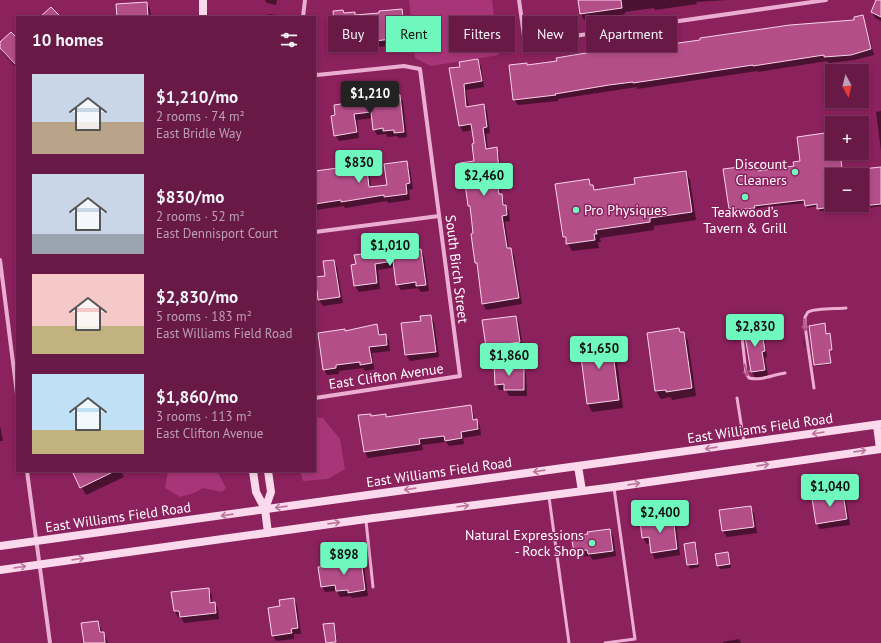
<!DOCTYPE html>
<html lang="en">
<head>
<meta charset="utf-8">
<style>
	body { margin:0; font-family:"PT Sans",sans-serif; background:#702651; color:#f1f3f6; height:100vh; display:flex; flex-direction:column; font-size:15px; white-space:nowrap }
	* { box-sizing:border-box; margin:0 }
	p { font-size:13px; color:#bda0b3 }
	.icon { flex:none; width:22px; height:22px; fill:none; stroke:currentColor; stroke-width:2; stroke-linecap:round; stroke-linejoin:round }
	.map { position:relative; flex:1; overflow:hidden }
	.sheet { position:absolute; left:16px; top:16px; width:300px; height:456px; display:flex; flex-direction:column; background:#681946; border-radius:0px; box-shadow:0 2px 6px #0003,0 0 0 1px #7b385f }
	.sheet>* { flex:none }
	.guide { position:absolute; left:328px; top:16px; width:380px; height:36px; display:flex; gap:8px }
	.needle { width:26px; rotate:173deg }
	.fabs { position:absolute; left:825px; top:64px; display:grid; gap:8px }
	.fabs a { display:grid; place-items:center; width:44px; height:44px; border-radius:0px; background:#681946; box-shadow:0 2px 6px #0003,0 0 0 1px #7b385f; font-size:20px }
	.price { position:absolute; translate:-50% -34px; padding:0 9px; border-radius:4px; background:#6ff8be; color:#111; font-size:13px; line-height:26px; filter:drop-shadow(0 1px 2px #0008) }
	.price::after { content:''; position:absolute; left:50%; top:24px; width:12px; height:9px; margin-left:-6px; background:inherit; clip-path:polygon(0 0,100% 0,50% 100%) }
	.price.current { background:#222; color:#fff }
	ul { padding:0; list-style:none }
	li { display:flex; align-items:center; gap:12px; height:100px; padding:0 16px }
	li span { display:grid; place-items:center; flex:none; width:112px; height:80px; border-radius:0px; color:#555 }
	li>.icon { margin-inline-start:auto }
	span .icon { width:48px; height:48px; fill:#fffc; stroke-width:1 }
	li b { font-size:17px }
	h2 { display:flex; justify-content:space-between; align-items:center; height:48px; padding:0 16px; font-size:17px }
	.pill { padding:0 14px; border-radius:0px; background:#681946; box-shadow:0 2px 6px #0003,0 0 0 1px #7b385f; font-size:14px; line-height:36px }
	.pill.current { background:#6ff8be; color:#111 }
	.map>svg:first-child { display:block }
</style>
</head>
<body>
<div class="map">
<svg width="881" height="643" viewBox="0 0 881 643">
	<rect width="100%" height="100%" fill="#8b215d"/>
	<path fill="#a83578" d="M409,0H492L499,55L431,66L415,58Z
		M315,417L323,418L340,439L345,469L328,479L303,481L300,471H315Z
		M168,471H217L226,488L222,492L203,488L194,493L180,497L165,488Z"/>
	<path fill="#0007" fill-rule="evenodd" d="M265,0H277L276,5L267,3Z
		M579,0H728L696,2L697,4L655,10L654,8L625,12V14L584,20L581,14Z
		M877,0H881V21L875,18L872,12Z
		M147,3L150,9L151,17H118Z
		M402,10L405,16L407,29L402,30L404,44L369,48L370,51L341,53L338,47L343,11L345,14L354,13L356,16L381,14Z
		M268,14L276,15L278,17H267Z
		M862,16L865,22L874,55L854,60L829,63L827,61L758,72L757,71L637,89V87L558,99V101L518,105L514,99L526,64L527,66L558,61L613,50L615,52L856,21Z
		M17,35V68L3,53L0,48V43Z
		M478,60L481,66L484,87L466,90L469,108L483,105L487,111L490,133L486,134L488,149L496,148L499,154L502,177L499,178L501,195L509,212L510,221L505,222L509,249H510L514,255L522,304L486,310L483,304L479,268L476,263L471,209L469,206L466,180L463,176L475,162V144L473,130L463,132L460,126L461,68Z
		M399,96L403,102L407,137L399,138L397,136L388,137L386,134L377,135L374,129L373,118L357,120L359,138L339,141L335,135L332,116L370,100Z
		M881,111V151L876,112Z
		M832,133V153H841L843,169L847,168L849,172L881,168V206L849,211L847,207L820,211L818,206L807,208L805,203L764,207L755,209L756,210L739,212L738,211H731L730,209L756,166L758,172L795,167ZM832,175H862V205H832Z
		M406,162L410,168L413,189L409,190L410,200L388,203L387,201L345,208L344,206L316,210L315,208V171L316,172L353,167L355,171L366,170L370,176L371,187L388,185Z
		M686,172L690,180L696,220L654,226V230L600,238L601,242H598L599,248L572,251L564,237L588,180L595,190L636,185Z
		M421,250L424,256L429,291L421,292L418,288L401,290L397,284L395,267L378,270L380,289L359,292L355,286L353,266L357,265L378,253L379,255Z
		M334,261L337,267L343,303L323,306L319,300V296H315V278L327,277Z
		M430,316L434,322L439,357L410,361L406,355L402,324L422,322Z
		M516,317L519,323L523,348L490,352L487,346Z
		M377,325L381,335H385L389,341L390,351L372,353L374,369L365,371L363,368L339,371V374L327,375L324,369L345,330L346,332Z
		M825,326L826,335L829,334L830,336L833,351H829L831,364L816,366L815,365Z
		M760,327L764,333L767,357L765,358L768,376L755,378L752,372L746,337Z
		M678,329L681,333H684L688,341L696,396L672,400L670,397L661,399L656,391Z
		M610,338L615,346L623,408L592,412L588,404Z
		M803,338L804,340L805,348L804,346Z
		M504,362L508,369L523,368L526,374L527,396H509L506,390H499L496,384Z
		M470,406L473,412L475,420H476L480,426L481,435L463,438L464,444L449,446L446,442L422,445L423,450L368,458L365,452L360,416L372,417L385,415L387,418Z
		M0,425L3,441H0Z
		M73,471H121L124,477L86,495Z
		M842,494L846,500L850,525L820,529L816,523Z
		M750,507L754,513L757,533L727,537L723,531L721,511Z
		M672,517L676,523L680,555L655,559L652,553L651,543L647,544L643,538L641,522Z
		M609,530L613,536L616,556L593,560L590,556L578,557L575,551L573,537Z
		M694,543L697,547L699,567L690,569L688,565Z
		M727,553L730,557L731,568L720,569L718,566Z
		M360,560L364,566L368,596L352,598L351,596L340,597L337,591L325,592L322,586L349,564Z
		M208,589L212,595V604L214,603L218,609L219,619L184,623L181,617H178L175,611L172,593Z
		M294,599L297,605L301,634H294V639L276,641L273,635L281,607Z
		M98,622L108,643H86Z
		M333,624L335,628L337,641L327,643L324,625Z
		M739,639L741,643H724L723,642Z"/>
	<path fill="#b44e89" stroke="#f8d3e9" d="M578,0H621L622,8L580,14Z
		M876,0H881V17L871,12Z
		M147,2L148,17H117L116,4Z
		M51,7L61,17H40Z
		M402,9L404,23L399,24L401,38L366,42L367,46L337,47L333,11L343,10L344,13L355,12V15L379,13V11Z
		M863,15L871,49L851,55L824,57V55L753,66V65L633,83V82L609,85L555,94L556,95L513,100L509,65L527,63V65L557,61L556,58L604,50L614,49V52L671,43V44L700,40V38L790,25L854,20V17Z
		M11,32L17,38V66L0,48V42Z
		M478,59L482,81L464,84L466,107L484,104L487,127L483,128L486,149L497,147L499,171L496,172L499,194H502L503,205H506L507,215L502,216L507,248H511L519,298L482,304L477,263H475L471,234L473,233L470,206H468L464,176H462L460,163L474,161L472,144L474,143L471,124L459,126L449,68L460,67L459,62Z
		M400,95L404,132L394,133V130L383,131V128L373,130L371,112L354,114L357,132L334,136L331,116L335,115L334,105L369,100V98Z
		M832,132V153H840L843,175H832V207L817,209V204L805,206L804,200L762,205L754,206L755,208L736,210V208L729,209L723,169L756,165L758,171L794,166L793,162L800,161L797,137Z
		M407,161L410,183L406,184L407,194L384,197V195L341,202V200L315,204V171L353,166L354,171L367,169L369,187L387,185L384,164Z
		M881,167V204L862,206V169Z
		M686,171L692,212L650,218V222L596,230L597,234H594L595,240L566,244V237H563L555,184L589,179L590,185H593L594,190L635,184L634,178Z
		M421,249L426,285L416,286V282L396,285L393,261L375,264L377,283L354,286L351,265L356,264L354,255L378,252V254Z
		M334,260L340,297L318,300L317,290H315V277L325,276L323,261Z
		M431,315L436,352L405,355L401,323L421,321L420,316Z
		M516,316L520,342L486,347L482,320Z
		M825,323L826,334L830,333L832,350H829L831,363L814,365L809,326Z
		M377,324L379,335L386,334L387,345L369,347L372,363L360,365V362L336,365V368L323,370L318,333L345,329V331Z
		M761,325L765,351L762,352L765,370L751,372L745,336H747L746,328Z
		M679,328L680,332H684L692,388L666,392V390L655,391L647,333Z
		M611,337L619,400L587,404L579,341Z
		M494,361H505V368L524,367V390H504V384L495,385Z
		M471,405L473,420L477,419L478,429L461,432L462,438L445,441L444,436L419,439L420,444L364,452L358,415L371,414V416L386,414V417Z
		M72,471H115L80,488Z
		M843,493L847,519L816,524L812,498Z
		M751,506L754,527L722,531L719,510Z
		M673,516L677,549L651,553L649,537L642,538L640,521Z
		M610,529L613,551L589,554H588L587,550L574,551L571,536L588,534L587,532Z
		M695,542L698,564L687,565L684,544Z
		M728,552L730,564L717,566L715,554Z
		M361,559L365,590L348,593V590L336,591L335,585L321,587L318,567L348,563V560Z
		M209,588L210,603L215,602L216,613L180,617L179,611H174L171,592Z
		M294,598L298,628L291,629L292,633L272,636L268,608L280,606L279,600Z
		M98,621L100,632H104L105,643H84L81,623Z
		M334,623L336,642L326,643L323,624Z"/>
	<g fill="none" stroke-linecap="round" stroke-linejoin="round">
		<path stroke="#ebaed2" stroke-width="3" d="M777,320L747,323L741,328L746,373L749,378C761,381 772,375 785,373
			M814,388L805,326V317L808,312C816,308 836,309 846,308
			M737,398L744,442
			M549,497L569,643
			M366,521L373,587
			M605,643L635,639L614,488"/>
		<path stroke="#ebaed2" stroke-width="4" d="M519,0L525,43L826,0
			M303,17L305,0
			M315,73L317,75L404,66L420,69L460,376L315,398
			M315,232L439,216
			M0,260L17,394
			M27,471L50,643"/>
		<path stroke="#f9d9eb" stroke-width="8" d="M203,17V0
			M877,425L880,449
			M578,466L582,491
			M253,471L256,492L265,509L268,533
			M265,509L271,492L268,471
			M0,546L881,424
			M0,570L366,519L614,487L881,449"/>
	</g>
	<defs><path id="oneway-shaft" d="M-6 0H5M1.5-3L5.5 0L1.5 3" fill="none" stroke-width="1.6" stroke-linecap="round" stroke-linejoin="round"/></defs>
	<g stroke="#ad5286">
		<use href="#oneway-shaft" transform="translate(805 325) rotate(88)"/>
		<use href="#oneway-shaft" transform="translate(746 370) rotate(74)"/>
	</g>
	<g stroke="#bc749d">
		<use href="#oneway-shaft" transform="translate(818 433) rotate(172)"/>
		<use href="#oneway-shaft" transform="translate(711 448) rotate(172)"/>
		<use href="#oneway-shaft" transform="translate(860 451) rotate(-8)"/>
		<use href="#oneway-shaft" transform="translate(763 465) rotate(-8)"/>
		<use href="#oneway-shaft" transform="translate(539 471) rotate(172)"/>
		<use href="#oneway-shaft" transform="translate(634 484) rotate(-8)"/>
		<use href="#oneway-shaft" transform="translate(410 489) rotate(172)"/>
		<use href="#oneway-shaft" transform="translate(463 506) rotate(-7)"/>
		<use href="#oneway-shaft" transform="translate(281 507) rotate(172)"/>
		<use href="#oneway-shaft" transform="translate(227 515) rotate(172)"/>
		<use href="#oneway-shaft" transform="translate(334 523) rotate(-8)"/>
		<use href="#oneway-shaft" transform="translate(78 559) rotate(-8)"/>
		<use href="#oneway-shaft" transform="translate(20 567) rotate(-8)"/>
	</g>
	<g fill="#6ff8be" stroke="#8b215d" stroke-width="1.5">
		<circle cx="795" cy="172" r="4"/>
		<circle cx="745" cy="197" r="4"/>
		<circle cx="576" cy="210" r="4"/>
		<circle cx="592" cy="543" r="4"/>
	</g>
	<g text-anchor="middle" stroke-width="3" stroke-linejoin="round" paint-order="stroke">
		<g font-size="14" fill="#fff" stroke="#8b215d" text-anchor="end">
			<text x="787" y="169">Discount<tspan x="787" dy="16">Cleaners</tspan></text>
			<text x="584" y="215" text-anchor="start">Pro Physiques</text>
			<text x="745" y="217" text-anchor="middle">Teakwood’s<tspan x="745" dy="16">Tavern &amp; Grill</tspan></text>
			<text x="584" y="540">Natural Expressions<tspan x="584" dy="16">- Rock Shop</tspan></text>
		</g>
		<g font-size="14" fill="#fff" stroke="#8b215d">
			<text transform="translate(457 269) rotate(83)" y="5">South Birch Street</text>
			<text transform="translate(386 376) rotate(-8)" y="5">East Clifton Avenue</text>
			<text transform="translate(760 428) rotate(-8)" y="5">East Williams Field Road</text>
			<text transform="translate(439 472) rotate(-8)" y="5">East Williams Field Road</text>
			<text transform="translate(118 517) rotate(-8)" y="5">East Williams Field Road</text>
		</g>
	</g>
</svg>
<div class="fabs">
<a><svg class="needle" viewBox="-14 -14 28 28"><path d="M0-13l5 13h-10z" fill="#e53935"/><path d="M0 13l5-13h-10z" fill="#bda0b3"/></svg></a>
<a>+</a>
<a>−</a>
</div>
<b class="price current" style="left:370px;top:115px">$1,210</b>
<b class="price" style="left:359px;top:184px">$830</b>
<b class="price" style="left:484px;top:197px">$2,460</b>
<b class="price" style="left:390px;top:267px">$1,010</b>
<b class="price" style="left:755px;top:348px">$2,830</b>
<b class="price" style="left:599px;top:370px">$1,650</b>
<b class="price" style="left:509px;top:377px">$1,860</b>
<b class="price" style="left:830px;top:508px">$1,040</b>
<b class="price" style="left:660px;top:534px">$2,400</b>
<b class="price" style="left:344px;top:576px">$898</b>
<div class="guide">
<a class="pill">Buy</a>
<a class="pill current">Rent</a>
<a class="pill">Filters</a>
<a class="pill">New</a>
<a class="pill">Apartment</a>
</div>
<section class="sheet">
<h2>10 homes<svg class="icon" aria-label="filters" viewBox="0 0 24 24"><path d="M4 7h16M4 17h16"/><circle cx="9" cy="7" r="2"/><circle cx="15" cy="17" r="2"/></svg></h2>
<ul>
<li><span style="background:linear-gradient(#c9d6e8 60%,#b9a48a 0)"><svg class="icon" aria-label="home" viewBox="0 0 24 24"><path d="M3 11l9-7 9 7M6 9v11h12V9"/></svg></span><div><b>$1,210/mo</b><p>2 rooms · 74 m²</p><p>East Bridle Way</p></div></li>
<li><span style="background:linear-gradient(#c9d6e8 75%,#9aa5b1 0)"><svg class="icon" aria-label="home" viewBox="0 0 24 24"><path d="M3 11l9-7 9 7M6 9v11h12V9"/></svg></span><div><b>$830/mo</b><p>2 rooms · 52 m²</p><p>East Dennisport Court</p></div></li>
<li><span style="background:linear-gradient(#f6c9c9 65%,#c2b280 0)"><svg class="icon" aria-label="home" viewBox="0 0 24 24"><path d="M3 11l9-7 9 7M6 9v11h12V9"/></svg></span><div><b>$2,830/mo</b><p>5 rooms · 183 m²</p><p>East Williams Field Road</p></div></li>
<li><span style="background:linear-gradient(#bfe0f5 70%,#c2b280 0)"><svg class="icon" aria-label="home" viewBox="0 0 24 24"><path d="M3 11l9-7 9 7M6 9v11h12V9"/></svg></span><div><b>$1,860/mo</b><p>3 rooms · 113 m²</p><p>East Clifton Avenue</p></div></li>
</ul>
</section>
</div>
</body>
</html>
